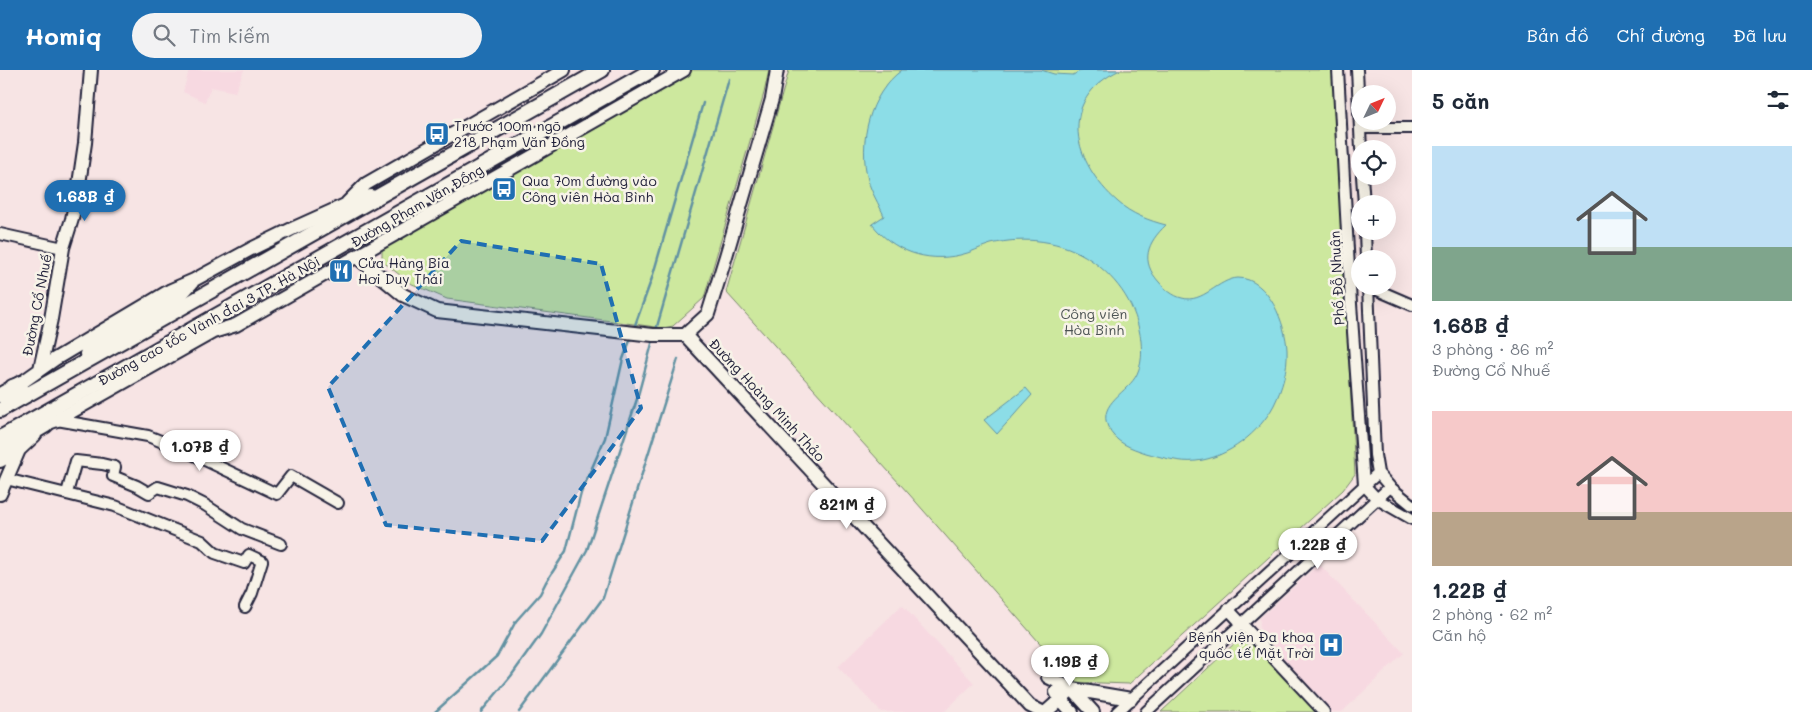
<!DOCTYPE html>
<html lang="vi">
<head>
<meta charset="utf-8">
<style>
	body { margin:0; font-family:Mali,sans-serif; background:#f2f2f3; color:#1f2937; height:100vh; display:flex; flex-direction:column; font-size:19px; white-space:nowrap }
	* { box-sizing:border-box; margin:0 }
	p { font-size:16px; color:#747a83 }
	.icon { flex:none; width:28px; height:28px; fill:none; stroke:currentColor; stroke-width:2; stroke-linecap:round; stroke-linejoin:round }
	.map { position:relative; flex:1; overflow:hidden }
	.details { display:flex; flex-direction:column; background:#fff; width:400px }
	.details>* { flex:none }
	.needle { width:32px; rotate:47deg }
	.buttons { position:absolute; left:1351px; top:15px; display:grid; gap:10px }
	.buttons a { display:grid; place-items:center; width:45px; height:45px; border-radius:50%; background:#fff; box-shadow:0 5px 20px #0002; font-size:25px }
	.price { position:absolute; translate:-50% -42px; padding:0 11px; border-radius:18px; background:#fff; color:#222; font-size:16px; line-height:32px; filter:drop-shadow(0 1px 2px #0008) }
	.price::after { content:''; position:absolute; left:50%; top:30px; width:15px; height:11px; margin-left:-8px; background:inherit; clip-path:polygon(0 0,100% 0,50% 100%) }
	.price.active { background:#1f6fb2; color:#fff }
	ul { padding:0; list-style:none }
	li { display:grid; align-content:center; gap:10px; height:265px; padding:0 20px }
	li span { display:grid; place-items:center; height:155px; border-radius:0px; color:#555 }
	li>.icon { margin-inline-start:auto }
	span .icon { width:90px; height:90px; fill:#fffc; stroke-width:1 }
	li b { font-size:21px }
	h2 { display:flex; justify-content:space-between; align-items:center; height:60px; padding:0 20px; font-size:21px }
	header { display:flex; align-items:center; gap:30px; box-sizing:border-box; height:70px; padding:0 25px; background:#1f6fb2; color:#fff }
	header strong { font-size:24px }
	nav { display:flex; gap:28px; margin-inline-start:auto; font-size:18px }
	.search { width:350px; height:45px; background:#f2f2f3; display:flex; align-items:center; gap:12px; box-sizing:border-box; padding:0 18px; border-radius:28px; color:#747a83; font-size:19px }
	main { display:flex; flex:1; min-height:0 }
	.map>svg:first-child { display:block }
</style>
</head>
<body>
<header>
<strong>Homiq</strong>
<div class="search"><svg class="icon" aria-label="search" viewBox="0 0 24 24"><circle cx="10" cy="10" r="6"/><path d="M15 15l6 6"/></svg>Tìm kiếm</div>
<nav><a>Bản đồ</a><a>Chỉ đường</a><a>Đã lưu</a></nav>
</header>
<main>
<div class="map">
<svg width="1412" height="642" viewBox="0 0 1412 642">
	<rect width="100%" height="100%" fill="#f7e4e4"/>
	<filter id="ink" filterUnits="userSpaceOnUse"><feTurbulence type="fractalNoise" baseFrequency=".02" numOctaves="2"/><feDisplacementMap in="SourceGraphic" scale="10" xChannelSelector="R" yChannelSelector="G"/><feConvolveMatrix kernelMatrix="1 2 1 2 8 2 1 2 1" color-interpolation-filters="sRGB"/></filter>
	<g filter="url(#ink)">
		<path fill="#f7d9e1" d="M189,0H244L235,22L211,17L205,32L183,22Z
			M1319,494L1404,583L1342,642H1329L1259,567L1260,548Z
			M902,535L974,613L944,642H881L838,597Z"/>
		<path fill="#cde89e" stroke="#78856c" d="M691,0H769L764,23L704,228L673,256L663,258L447,229L410,213L382,191V178Z
			M789,0H1333L1355,404L1343,420L1129,614L1074,612L909,424L726,222Z
			M1236,572L1256,575L1319,642H1161Z"/>
		<path fill="#8cdde7" stroke="#6292a2" d="M902,0H1041L1054,4L1073,5L1082,0H1120C1056,30 1073,93 1118,132C1131,144 1150,151 1166,155C1147,173 1140,191 1159,212C1165,219 1173,226 1182,228C1203,234 1218,209 1238,208C1269,208 1286,255 1287,280C1288,299 1282,319 1274,335C1260,362 1228,388 1196,391C1180,393 1161,387 1146,383C1131,378 1115,373 1108,357C1097,333 1129,322 1137,304C1142,293 1142,283 1141,271C1137,237 1119,210 1091,190C1063,170 1024,166 991,174C980,177 971,183 960,185C926,193 893,181 872,154L884,146C879,134 871,122 868,110C858,72 869,24 902,0Z
			M1026,318L1032,325L997,364L984,350Z"/>
		<g fill="none" stroke-linecap="round" stroke-linejoin="round">
			<path stroke="#6292a2" stroke-width="2.5" d="M634,258L652,208L703,33
				M656,260L729,9
				M435,642L497,586L516,551L540,524L546,512L566,481L581,423L605,368L623,289L631,268
				M481,642L511,606L541,564L587,480L637,329L653,270
				M519,642L603,528L678,289"/>
			<defs>
				<path id="minor" d="M1338,0L1351,234L1364,415
					M1357,0L1361,79
					M1360,58H1412
					M1362,106L1364,134
					M1365,161L1366,189
					M0,164L63,178
					M1368,216L1375,385L1378,403
					M1368,216L1412,235
					M57,350L148,366L190,383L277,424L291,406L338,433
					M1378,403L1390,417L1412,435
					M6,409L115,436L202,471L215,483L244,493L249,485L262,491L252,523L245,537
					M1364,415L1377,429L1412,449
					M67,423L76,391L102,394L115,397L113,406L137,416L149,423L158,417L187,426L205,435L242,459L281,474
					M1228,539L1324,642
					M1117,642L1378,403
					M1146,642L1390,417"/>
				<path id="major" d="M347,133L366,114L564,0
					M357,187L403,225L437,241L653,265H685L708,244L726,186L772,29L777,0
					M685,265L1030,636L1042,642
					M86,284L178,228L192,213
					M40,299L51,249L63,178L72,149L79,114L85,73L91,0
					M12,316L21,313L55,289L171,220L194,210L251,179L294,158L345,135L371,126
					M37,357L57,350L213,262L236,255L684,0
					M0,391L19,380L35,365
					M0,424L19,380
					M1048,607L1072,619L1093,642
					M1056,622L1060,629L1072,642
					M1046,642L1072,619L1131,629"/>
				<path id="highway" d="M0,325L21,313
					M0,340L602,0
					M0,368L652,0
					M0,382L46,355"/>
			</defs>
			<use href="#minor" stroke="#22223b" stroke-width="14"/>
			<use href="#major" stroke="#22223b" stroke-width="16"/>
			<use href="#highway" stroke="#22223b" stroke-width="18"/>
			<use href="#minor" stroke="#f7f3e8" stroke-width="10"/>
			<use href="#major" stroke="#f7f3e8" stroke-width="12"/>
			<use href="#highway" stroke="#f7f3e8" stroke-width="14"/>
		</g>
	</g>
	<path fill="#1f6fb2" fill-opacity="0.2" stroke="#1f6fb2" stroke-width="4" stroke-dasharray="10 6" stroke-linejoin="round" d="M461,171L601,194L641,338L542,471L386,455L328,317Z"/>
	<defs>
		<symbol id="bus-square" viewBox="-11 -11 22 22"><rect x="-9" y="-9" width="18" height="18" rx="4" fill="#1f6fb2" stroke="#f7f3e8"/><path d="M-5-6H5V4H4V6H2V4H-2V6H-4V4H-5ZM-3.5-4V0h7V-4ZM-3.5 1.2v1.5H-2V1.2ZM2 1.2v1.5H3.5V1.2Z" fill="#fff"/></symbol>
		<symbol id="restaurant-square" viewBox="-11 -11 22 22"><rect x="-9" y="-9" width="18" height="18" rx="4" fill="#1f6fb2" stroke="#f7f3e8"/><path d="M-5-6h1v4h1v-4h1v4h1v-4h1v5L-1.5 .5V6h-2V.5L-5-1ZM5-6V6H3V1.5H1.5Q1.5-4 5-6Z" fill="#fff"/></symbol>
		<symbol id="hospital-square" viewBox="-11 -11 22 22"><rect x="-9" y="-9" width="18" height="18" rx="4" fill="#1f6fb2" stroke="#f7f3e8"/><path d="M-5-5h3v3.5h4V-5h3V5h-3V1.5h-4V5h-3Z" fill="#fff"/></symbol>
	</defs>
	<g fill-rule="evenodd">
		<use href="#bus-square" x="423" y="50" width="28" height="28"/>
		<use href="#bus-square" x="490" y="105" width="28" height="28"/>
		<use href="#restaurant-square" x="327" y="187" width="28" height="28"/>
		<use href="#hospital-square" x="1317" y="561" width="28" height="28"/>
	</g>
	<g text-anchor="middle" stroke-width="5" stroke-linejoin="round" paint-order="stroke">
		<g font-size="14" fill="#22223b" stroke="#f7f3e8" text-anchor="start">
			<text x="454" y="61">Trước 100m ngõ<tspan x="454" dy="16">218 Phạm Văn Đồng</tspan></text>
			<text x="522" y="116">Qua 70m đường vào<tspan x="522" dy="16">Công viên Hòa Bình</tspan></text>
			<text x="358" y="198">Cửa Hàng Bia<tspan x="358" dy="16">Hơi Duy Thái</tspan></text>
			<text x="1314" y="572" text-anchor="end">Bệnh viện Đa khoa<tspan x="1314" dy="16">quốc tế Mặt Trời</tspan></text>
		</g>
		<g font-size="14" fill="#22223b" stroke="#f7f3e8">
			<text transform="translate(417 136) rotate(-30)" y="5">Đường Phạm Văn Đồng</text>
			<text transform="translate(1337 208) rotate(-93)" y="5">Phố Đỗ Nhuận</text>
			<text transform="translate(37 235) rotate(-79)" y="5">Đường Cổ Nhuế</text>
			<text transform="translate(209 251) rotate(-29)" y="5">Đường cao tốc Vành đai 3 TP. Hà Nội</text>
			<text transform="translate(767 330) rotate(47)" y="5">Đường Hoàng Minh Thảo</text>
		</g>
		<g font-size="14" fill="#4d5454" stroke="#f7f3e8">
			<text x="1094" y="249">Công viên<tspan x="1094" dy="16">Hòa Bình</tspan></text>
		</g>
	</g>
</svg>
<div class="buttons">
<a><svg class="needle" viewBox="-14 -14 28 28"><path d="M0-13l5 13h-10z" fill="#e53935"/><path d="M0 13l5-13h-10z" fill="#747a83"/></svg></a>
<a><svg class="icon" aria-label="locate" viewBox="0 0 24 24"><circle cx="12" cy="12" r="6"/><path d="M12 2v4M12 18v4M2 12h4M18 12h4"/></svg></a>
<a>+</a>
<a>−</a>
</div>
<b class="price active" style="left:85px;top:152px">1.68B ₫</b>
<b class="price" style="left:200px;top:402px">1.07B ₫</b>
<b class="price" style="left:847px;top:460px">821M ₫</b>
<b class="price" style="left:1318px;top:500px">1.22B ₫</b>
<b class="price" style="left:1070px;top:617px">1.19B ₫</b>
</div>
<section class="details">
<h2>5 căn<svg class="icon" aria-label="filters" viewBox="0 0 24 24"><path d="M4 7h16M4 17h16"/><circle cx="9" cy="7" r="2"/><circle cx="15" cy="17" r="2"/></svg></h2>
<ul>
<li><span style="background:linear-gradient(#bfe0f5 65%,#7fa58c 0)"><svg class="icon" aria-label="home" viewBox="0 0 24 24"><path d="M3 11l9-7 9 7M6 9v11h12V9"/></svg></span><div><b>1.68B ₫</b><p>3 phòng · 86 m²</p><p>Đường Cổ Nhuế</p></div></li>
<li><span style="background:linear-gradient(#f6c9c9 65%,#b9a48a 0)"><svg class="icon" aria-label="home" viewBox="0 0 24 24"><path d="M3 11l9-7 9 7M6 9v11h12V9"/></svg></span><div><b>1.22B ₫</b><p>2 phòng · 62 m²</p><p>Căn hộ</p></div></li>
</ul>
</section>
</main>
</body>
</html>
